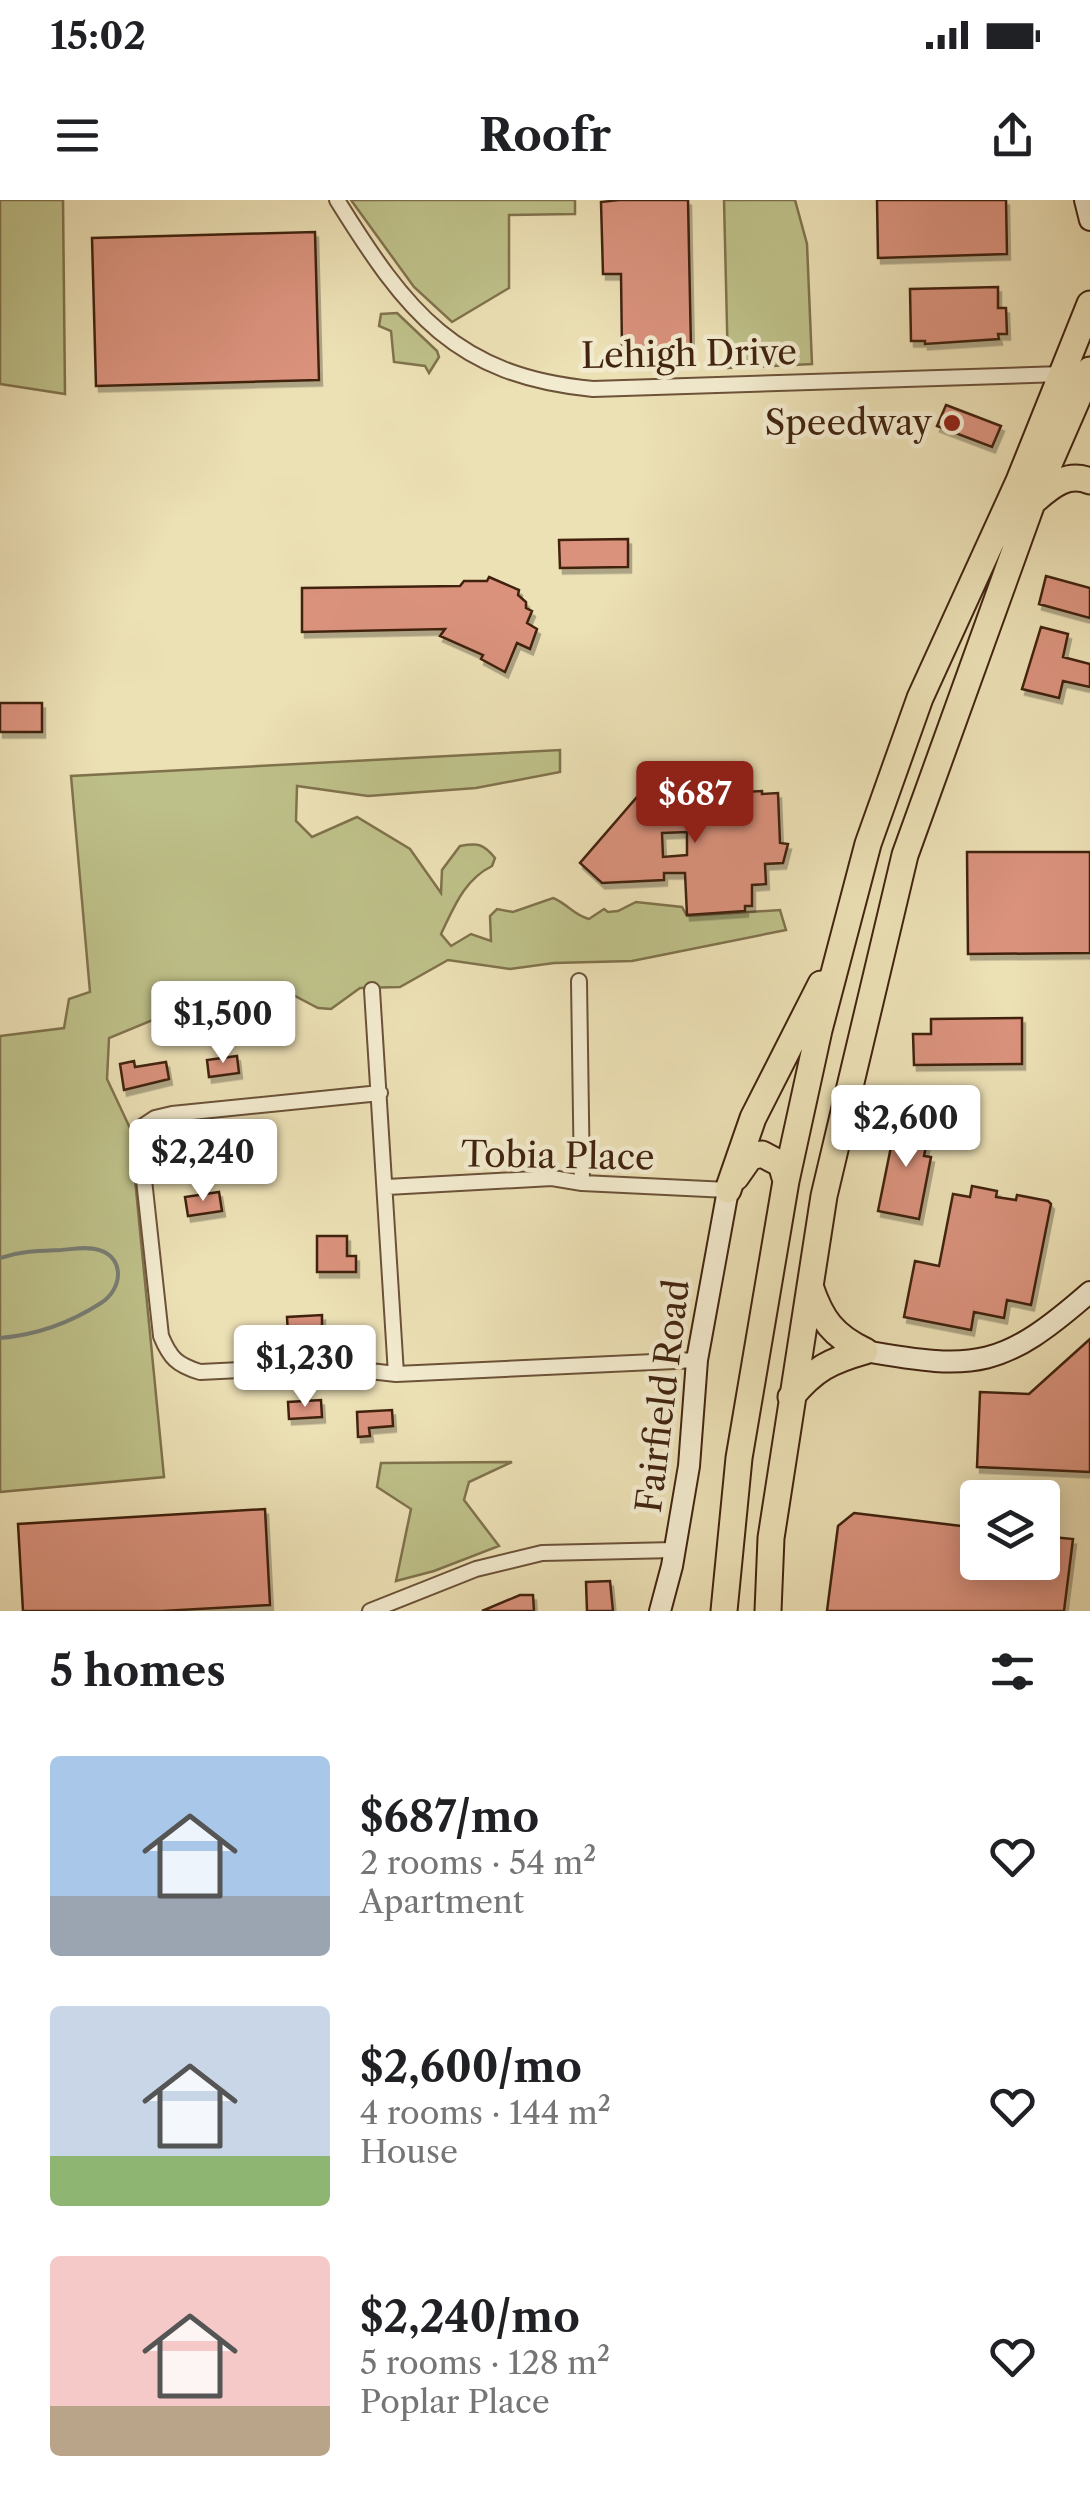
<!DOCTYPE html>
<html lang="en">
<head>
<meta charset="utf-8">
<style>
	body { margin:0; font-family:"Libre Caslon Text",serif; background:#f6f6f6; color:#202124; height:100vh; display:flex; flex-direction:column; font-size:38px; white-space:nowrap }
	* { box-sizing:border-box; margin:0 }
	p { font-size:32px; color:#757577 }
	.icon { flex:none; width:55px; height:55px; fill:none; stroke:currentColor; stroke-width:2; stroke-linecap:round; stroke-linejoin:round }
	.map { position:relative; height:1411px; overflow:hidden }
	.panel { display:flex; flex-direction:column; background:#fff; flex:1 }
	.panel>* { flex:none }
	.controls { position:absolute; left:960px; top:1280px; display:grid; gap:20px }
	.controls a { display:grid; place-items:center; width:100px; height:100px; border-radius:10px; background:#fff; box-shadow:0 5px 25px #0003; font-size:50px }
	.price { position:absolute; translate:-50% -85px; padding:0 22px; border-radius:10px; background:#fff; color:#222; font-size:32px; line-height:65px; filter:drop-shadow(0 2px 5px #0008) }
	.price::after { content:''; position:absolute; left:50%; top:60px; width:30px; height:22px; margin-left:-15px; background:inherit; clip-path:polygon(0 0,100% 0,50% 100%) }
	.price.selected { background:#8f2418; color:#fff }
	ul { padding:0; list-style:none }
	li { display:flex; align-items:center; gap:30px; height:250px; padding:0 50px }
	li span { display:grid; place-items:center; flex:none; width:280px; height:200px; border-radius:10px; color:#555 }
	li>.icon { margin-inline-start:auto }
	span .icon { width:120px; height:120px; fill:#fffc; stroke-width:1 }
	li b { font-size:42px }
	h2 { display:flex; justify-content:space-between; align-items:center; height:120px; padding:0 50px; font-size:42px }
	.status { display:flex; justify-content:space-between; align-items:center; height:70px; padding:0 50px; background:#fff; direction:ltr }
	.status svg { height:28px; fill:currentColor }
	header { display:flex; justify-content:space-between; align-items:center; height:130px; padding:0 50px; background:#fff; font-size:45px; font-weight:700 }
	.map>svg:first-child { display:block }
</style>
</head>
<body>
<div class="status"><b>15:02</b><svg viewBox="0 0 49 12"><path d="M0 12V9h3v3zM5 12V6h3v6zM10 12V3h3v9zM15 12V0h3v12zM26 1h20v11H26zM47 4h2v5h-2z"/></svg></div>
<header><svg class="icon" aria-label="menu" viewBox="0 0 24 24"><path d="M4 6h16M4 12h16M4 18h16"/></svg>Roofr<svg class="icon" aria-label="share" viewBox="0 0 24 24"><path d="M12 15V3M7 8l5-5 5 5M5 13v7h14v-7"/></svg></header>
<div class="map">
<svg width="1090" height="1411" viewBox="0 0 1090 1411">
	<defs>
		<filter id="shadow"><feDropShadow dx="3" dy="5.5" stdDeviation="0" flood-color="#0004"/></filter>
	</defs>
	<rect width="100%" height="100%" fill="#ece0b5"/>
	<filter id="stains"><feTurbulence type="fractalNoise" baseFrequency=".002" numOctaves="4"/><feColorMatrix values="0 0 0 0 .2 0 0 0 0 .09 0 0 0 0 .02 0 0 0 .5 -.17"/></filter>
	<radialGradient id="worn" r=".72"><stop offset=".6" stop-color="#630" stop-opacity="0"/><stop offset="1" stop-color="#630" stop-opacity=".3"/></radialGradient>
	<path fill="#bec089" stroke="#80724c" stroke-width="2.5" d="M0,0H63L65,194L0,184Z
		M351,0H575V14L509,15V88L452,122L414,87Z
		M724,0H795L807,44L812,164L728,168Z
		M397,113L437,151L439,157L429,173L425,166L394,162L391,131L379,126L381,114Z
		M560,550V572L476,588L368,596L297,586L296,621L312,637L357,617L410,649L441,693L442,670L460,646C477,643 483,643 495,658L492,666C464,680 454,707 441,734L451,746L471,734L491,741L490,716L497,709L513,712L553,698C568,704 573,715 589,719L604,709L608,712L618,711L636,702L682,707L687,716L780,710L786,730L632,761L554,763L510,769L448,760L400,787L360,788L331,809L318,808L276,786L189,805L109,838L107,879L130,928L164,1277L0,1292V836L64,828L69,799L90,792L71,576Z
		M512,1262L469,1282L464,1300L499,1346L434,1371L396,1381L411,1309L377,1287L381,1263Z"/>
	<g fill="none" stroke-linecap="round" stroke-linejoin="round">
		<path stroke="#797e75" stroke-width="4" d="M0,1058C21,1051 39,1051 61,1050C74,1049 87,1046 99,1050C126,1058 122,1090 101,1103C70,1123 36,1135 0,1138"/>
	</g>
	<path fill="#da927d" stroke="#41230f" stroke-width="2.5" fill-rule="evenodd" filter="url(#shadow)" d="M619,0H688L691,149L622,151L621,74H603L601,2Z
		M877,0H1006L1007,54L878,58Z
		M315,32L319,180L96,186L92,38Z
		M998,87V108H1006L1007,134H998L999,139L925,144V141H911L910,89Z
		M946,205L1001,226L992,247L937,226Z
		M628,339V367L560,368L559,340Z
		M1046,376L1090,388V418L1039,404Z
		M489,377L519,390L518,395L526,402V408L532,411L527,423L537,429L530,449L517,443L505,472L481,459L483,455L440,436L445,429L302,432V388L460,386L464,381H487Z
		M1041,427L1068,434L1063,457L1090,464V487L1063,481L1059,498L1022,489Z
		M0,503H42V532H0Z
		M762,591V594L778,593L780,643L788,644L783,663L765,664L766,684L752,685V706H745V711L687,715L685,673H664V680L602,683L580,663L637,597ZM687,632V655L663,657L662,633Z
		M967,652H1090V753L968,754Z
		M1022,818V864L914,865L913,834H931V819Z
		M237,856L239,873L209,877L207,860Z
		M134,861L135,867L166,862L169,879L124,890L120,864Z
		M897,917L931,923L924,956L931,957L919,1019L878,1011Z
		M225,942L229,965L182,974L178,951Z
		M972,986L997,991L996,997L1016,1000L1017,995L1048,1001L1051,1004L1031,1105L1007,1100L1004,1118L974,1112L971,1130L904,1117L915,1061L939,1066L953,994L970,997Z
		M219,992L222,1011L188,1016L185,997Z
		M317,1036H347V1056H356V1072H317Z
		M322,1115V1133L288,1135L287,1117Z
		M1090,1139V1272L977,1267L980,1192L1029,1194Z
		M321,1200L322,1217L289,1219L288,1202Z
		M392,1210L393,1226L369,1228L370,1236L358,1237L357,1212Z
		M265,1309L270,1405L162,1411H23L18,1324Z
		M854,1313L978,1328V1362H1042V1336L1073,1339L1064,1411H827L838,1326Z
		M610,1381L613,1411H587L586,1382Z
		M520,1395H533L534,1411H482Z"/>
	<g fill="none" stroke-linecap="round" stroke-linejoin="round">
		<defs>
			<path id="street" d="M337,0C406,111 455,176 593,189L1062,174
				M579,781L582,983
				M372,790L396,1174
				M380,893L172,914L155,918L143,926L140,943L161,1136C170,1158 177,1165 200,1172L326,1166L396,1174L697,1160
				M387,987L552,978L582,983L728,990
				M370,1411L476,1369L542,1353L675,1350"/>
			<path id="secondary" d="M1085,0L1090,20
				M865,1151C977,1171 1003,1168 1090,1092
				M660,1411L672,1366L689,1266L697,1160L728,990"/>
			<path id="highway" d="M1036,299C1052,285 1068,272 1090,281
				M736,977L750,957L762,954L781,964L786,981
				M728,990L753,918L821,784
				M810,1086C821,1119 833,1136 865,1151
				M791,1197C814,1169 830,1161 865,1151
				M724,1411L739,1258L786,981L819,830L868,644L920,498L1019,281L1090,104
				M768,1411L771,1338L824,996L905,655L1032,303L1090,170"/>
		</defs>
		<use href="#street" stroke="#6c5238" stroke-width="18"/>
		<use href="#secondary" stroke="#41230f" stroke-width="24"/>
		<use href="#highway" stroke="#41230f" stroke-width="29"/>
		<use href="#street" stroke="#f3ebcf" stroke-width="14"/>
		<use href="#secondary" stroke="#f3ebcf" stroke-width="20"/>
		<use href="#highway" stroke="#ece0b5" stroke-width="25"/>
	</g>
	<circle fill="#8f2418" stroke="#f3ebcf" stroke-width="4" cx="952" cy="223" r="10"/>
	<g text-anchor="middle" stroke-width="9" stroke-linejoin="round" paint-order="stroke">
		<g font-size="35" fill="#41230f" stroke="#f3ebcf">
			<text transform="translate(689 154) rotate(-1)" y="12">Lehigh Drive</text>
			<text transform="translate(558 956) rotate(1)" y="12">Tobia Place</text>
			<text transform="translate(663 1196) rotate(-83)" y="12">Fairfield Road</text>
		</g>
		<g font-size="35" fill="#41230f" stroke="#f3ebcf" text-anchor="end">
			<text x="932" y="235">Speedway</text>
		</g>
	</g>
	<rect width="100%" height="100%" filter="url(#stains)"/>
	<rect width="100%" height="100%" fill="url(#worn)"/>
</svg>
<div class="controls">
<a><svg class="icon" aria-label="layers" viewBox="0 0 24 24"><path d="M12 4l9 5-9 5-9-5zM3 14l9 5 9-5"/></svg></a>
</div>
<b class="price selected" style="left:695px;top:646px">$687</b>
<b class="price" style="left:223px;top:866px">$1,500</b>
<b class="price" style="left:906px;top:970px">$2,600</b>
<b class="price" style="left:203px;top:1004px">$2,240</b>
<b class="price" style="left:305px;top:1210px">$1,230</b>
</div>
<section class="panel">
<h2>5 homes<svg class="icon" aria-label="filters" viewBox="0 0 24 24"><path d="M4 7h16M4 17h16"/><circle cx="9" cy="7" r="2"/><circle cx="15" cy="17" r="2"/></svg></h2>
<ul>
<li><span style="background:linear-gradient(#a9c7e8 70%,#9aa5b1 0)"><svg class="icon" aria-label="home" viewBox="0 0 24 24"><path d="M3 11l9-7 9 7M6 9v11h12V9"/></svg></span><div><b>$687/mo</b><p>2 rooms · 54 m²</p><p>Apartment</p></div><svg class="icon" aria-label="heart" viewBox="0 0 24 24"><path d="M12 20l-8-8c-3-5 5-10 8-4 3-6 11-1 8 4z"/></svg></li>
<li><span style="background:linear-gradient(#c9d6e8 75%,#8fb573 0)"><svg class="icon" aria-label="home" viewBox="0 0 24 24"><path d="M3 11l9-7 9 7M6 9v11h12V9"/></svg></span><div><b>$2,600/mo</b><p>4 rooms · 144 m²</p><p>House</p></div><svg class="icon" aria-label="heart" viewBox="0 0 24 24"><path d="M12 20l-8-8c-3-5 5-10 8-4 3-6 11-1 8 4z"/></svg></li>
<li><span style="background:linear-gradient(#f6c9c9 75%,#b9a48a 0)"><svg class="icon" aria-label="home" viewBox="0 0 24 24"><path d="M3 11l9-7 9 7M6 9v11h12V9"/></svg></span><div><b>$2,240/mo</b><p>5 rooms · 128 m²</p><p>Poplar Place</p></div><svg class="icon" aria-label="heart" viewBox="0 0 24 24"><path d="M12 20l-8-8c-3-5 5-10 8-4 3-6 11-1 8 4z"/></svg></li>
</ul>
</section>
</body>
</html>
